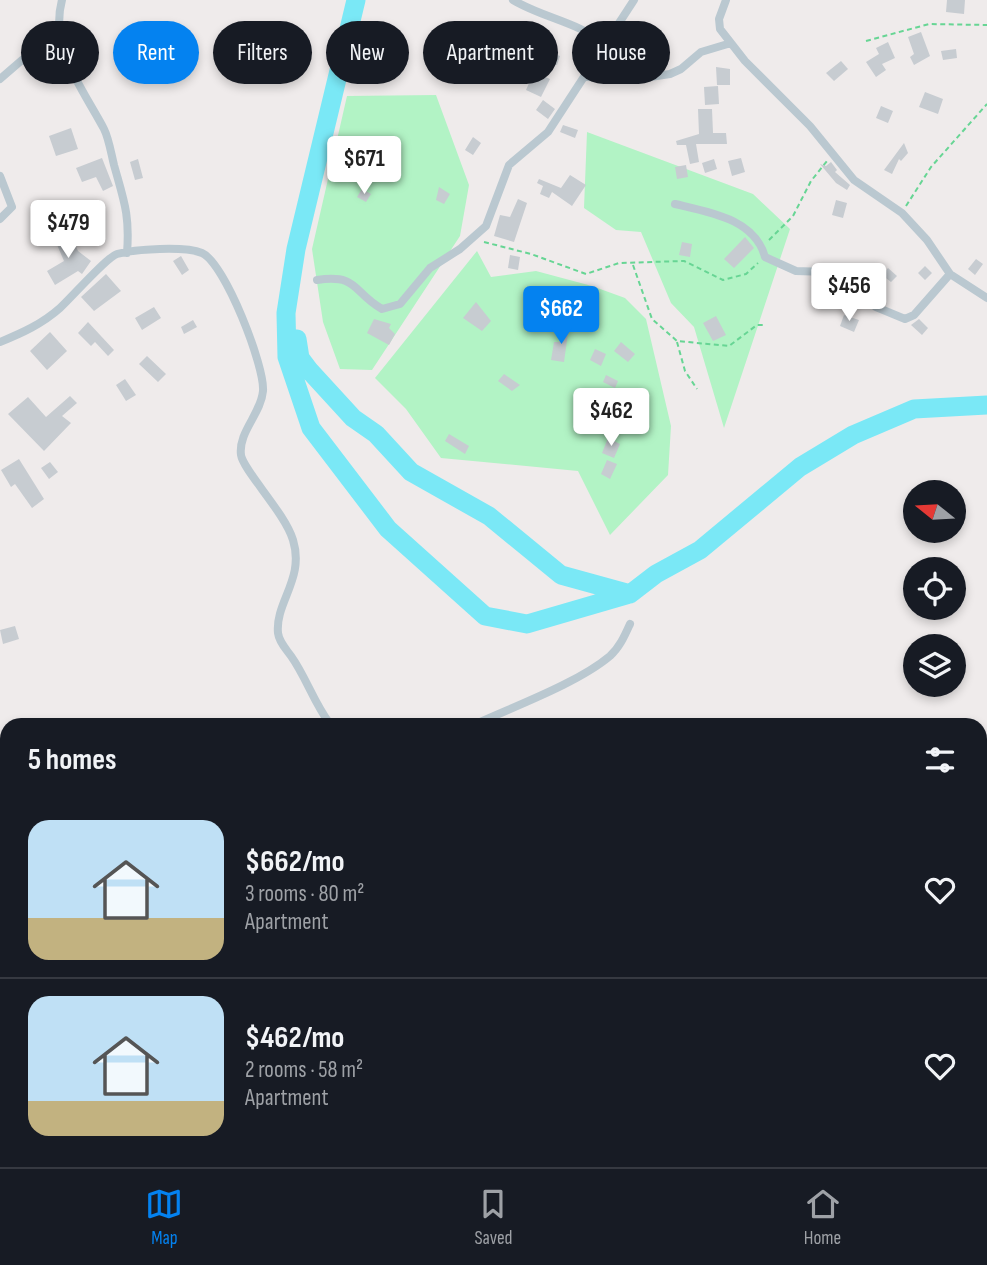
<!DOCTYPE html>
<html lang="en">
<head>
<meta charset="utf-8">
<style>
	body { margin:0; font-family:"Sofia Sans Condensed",sans-serif; background:#242831; color:#f1f3f6; height:100vh; display:flex; flex-direction:column; font-size:26px; white-space:nowrap }
	* { box-sizing:border-box; margin:0 }
	p { font-size:23px; color:#9ea1a6 }
	.icon { flex:none; width:38px; height:38px; fill:none; stroke:currentColor; stroke-width:2; stroke-linecap:round; stroke-linejoin:round }
	.map { position:relative; flex:1; overflow:hidden }
	.drawer { position:absolute; left:0px; top:718px; width:987px; height:450px; display:flex; flex-direction:column; background:#171b24; border-radius:21px 21px 0 0; box-shadow:0 4px 10px #0003 }
	.drawer>* { flex:none }
	.guide { position:absolute; left:21px; top:21px; width:945px; height:63px; display:flex; gap:14px }
	.needle { width:46px; rotate:288deg }
	.buttons { position:absolute; left:903px; top:480px; display:grid; gap:14px }
	.buttons a { display:grid; place-items:center; width:63px; height:63px; border-radius:50%; background:#171b24; box-shadow:0 4px 10px #0003; font-size:35px }
	.price { position:absolute; translate:-50% -60px; padding:0 16px; border-radius:7px; background:#fff; color:#222; font-size:23px; line-height:46px; filter:drop-shadow(0 2px 4px #0008) }
	.price::after { content:''; position:absolute; left:50%; top:42px; width:21px; height:16px; margin-left:-10px; background:inherit; clip-path:polygon(0 0,100% 0,50% 100%) }
	.price.selected { background:#0482f0; color:#fff }
	ul { padding:0; list-style:none }
	li { display:flex; align-items:center; gap:21px; height:175px; padding:0 28px }
	li+li { border-top:2px solid #363941 }
	li span { display:grid; place-items:center; flex:none; width:196px; height:140px; border-radius:21px; color:#555 }
	li>.icon { margin-inline-start:auto }
	span .icon { width:84px; height:84px; fill:#fffc; stroke-width:1 }
	li b { font-size:30px }
	h2 { display:flex; justify-content:space-between; align-items:center; height:84px; padding:0 28px; font-size:30px }
	.chip { padding:0 24px; border-radius:32px; background:#171b24; box-shadow:0 4px 10px #0003; font-size:24px; line-height:63px }
	.chip.selected { background:#0482f0; color:#fff }
	.dock { display:flex; justify-content:space-around; align-items:center; height:98px; border-top:2px solid #363941; background:#171b24; font-size:19px; color:#9ea1a6 }
	.dock a { display:grid; justify-items:center; gap:4px }
	.dock .selected { color:#0482f0 }
	.map>svg:first-child { display:block }
</style>
</head>
<body>
<div class="map">
<svg width="987" height="1167" viewBox="0 0 987 1167">
	<rect width="100%" height="100%" fill="#efebeb"/>
	<path fill="#b2f3c5" d="M436,95L469,185L460,236L372,370L340,369L323,322L312,249L347,96Z
		M587,132L753,194L790,229L724,428L694,327L671,303L641,232L616,230L584,208Z
		M477,251L491,277L536,271L592,286L625,298L646,319L671,426L668,475L610,535L578,471L441,458L406,409L375,378Z"/>
	<g fill="none" stroke-linecap="round" stroke-linejoin="round">
		<path stroke="#7ae8f6" stroke-width="19" d="M356,0L296,249L286,313L287,357L311,428L388,529L485,616L527,624L630,594L656,574L700,550L800,467L853,435L914,409L987,405
			M297,339L300,358L309,370L353,418L376,434L411,472L489,516L561,575L630,594
			M980,1033L987,1026
			M878,1160H880
			M848,1167L852,1160"/>
	</g>
	<path fill="#c7ccd1" d="M947,0H965L964,14L946,12Z
		M921,32L930,56L914,65L910,57L914,54L908,37Z
		M888,42L895,58L882,64L886,70L876,77L866,62L879,54L876,48Z
		M488,46L499,51L498,55L504,58L497,76L479,69Z
		M956,49L957,58L943,60L941,51Z
		M544,50L560,56L557,65L537,56Z
		M450,57L470,66L462,84L442,75Z
		M841,61L848,69L834,81L826,73Z
		M716,67L730,69V85H717Z
		M534,72L550,79L541,97L526,90Z
		M718,86L719,104L705,105L704,87Z
		M925,92L943,99L938,114L919,107Z
		M543,100L555,109L548,119L536,110Z
		M881,106L893,111L888,123L876,118Z
		M698,109H712L713,133H726L727,144H696L699,162L690,164L686,145H677L676,141L699,134Z
		M563,125L578,130L575,138L560,132Z
		M71,128L78,149L56,156L49,136Z
		M473,137L481,143L473,155L465,150Z
		M904,143L908,153L901,161L899,159L892,174L884,170Z
		M102,158L113,186L103,191L96,177L82,182L76,168Z
		M741,158L745,172L732,176L728,161Z
		M138,159L143,178L135,180L130,162Z
		M714,159L717,169L705,173L702,163Z
		M831,162L837,170L835,172L850,185L847,190L836,183L820,164L826,166Z
		M686,165L688,177L677,179L675,167Z
		M570,175L586,185L572,206L552,192L549,198L540,194L543,186L537,183L539,179L561,188Z
		M439,187L450,194L444,204L436,200Z
		M362,189L371,194L366,202L357,197Z
		M518,199L527,203L514,242L494,236L500,215L510,217Z
		M836,200L847,203L843,218L832,215Z
		M70,233L78,251L91,261L82,274L78,271L55,285L47,271L64,261L55,240Z
		M745,237L754,248L734,268L724,259Z
		M682,242L692,244L690,257L679,255Z
		M510,255L520,257L518,270L508,268Z
		M181,256L189,270L182,275L173,261Z
		M976,259L983,264L975,275L968,269Z
		M925,266L932,273L925,280L918,273Z
		M888,268L897,276L891,282L882,275Z
		M859,272L879,280L875,289L855,280Z
		M106,274L121,291L94,311L81,297Z
		M822,282L836,295L827,305L813,292Z
		M476,302L491,321L482,331L463,318Z
		M154,307L161,318L142,330L135,318Z
		M844,315L859,320L854,332L840,326Z
		M716,316L726,335L713,341L703,323Z
		M374,319L391,324L389,328L395,334L389,345L367,333Z
		M919,319L928,328L922,335L911,325Z
		M193,320L197,327L184,334L181,327Z
		M88,322L114,350L108,356L95,342L91,346L78,333Z
		M564,325L569,326L564,362L551,360L554,342H559Z
		M50,332L67,351L47,370L30,351Z
		M621,342L635,354L628,362L614,351Z
		M595,349L606,354L601,366L590,360Z
		M147,356L166,374L158,382L139,364Z
		M504,374L520,385L512,391L498,381Z
		M606,375L618,381L615,388L603,382Z
		M125,379L136,395L126,401L116,385Z
		M70,396L77,403L62,416L71,423L44,451L8,414L28,397L46,417Z
		M612,409L626,415L622,424L608,418Z
		M449,434L469,446L465,454L445,441Z
		M608,438L620,444L614,458L602,453Z
		M19,459L44,499L32,508L15,484L11,487L1,470Z
		M607,460L617,464L610,479L601,474Z
		M50,462L58,472L49,479L41,468Z
		M15,626L19,639L3,644L0,630Z"/>
	<g fill="none" stroke-linecap="round" stroke-linejoin="round">
		<path stroke="#67d594" stroke-width="2" stroke-dasharray="5 3.5" stroke-linecap="butt" d="M866,41L929,24L987,25
			M906,206L931,167L987,104
			M769,240L793,216L811,181L827,161
			M484,242L531,254L586,274L619,263L684,261L723,280L746,274L758,263
			M633,265L652,319L677,341L729,346L757,325H763
			M677,342L685,371L697,389"/>
		<path stroke="#bac8d0" stroke-width="4.5" d="M980,1088L987,1087
			M980,1122L987,1107
			M814,1167L819,1160
			M911,1167L917,1160
			M931,1167L942,1160"/>
		<path stroke="#bac8d0" stroke-width="8" d="M62,0C49,48 83,89 104,129C109,139 111,153 114,165C124,201 130,215 127,253
			M513,0C543,18 579,22 606,45
			M726,0L719,19L720,29L745,61L810,126L854,180L902,213L927,240L950,274L987,298
			M587,77L637,79L670,74L681,69L701,52L731,43
			M0,79L22,60L61,38
			M0,176L12,207L0,219
			M675,204C709,212 755,219 765,257L796,271L827,272L836,276L876,307L905,319L914,315L950,274
			M317,280C359,274 352,292 382,309L400,304L430,268L460,249L486,226L509,165L548,132L634,0
			M0,342C22,333 42,324 60,308C71,298 107,257 117,254C135,249 185,246 202,253C225,263 265,367 263,391C261,414 238,432 241,455C243,470 285,513 293,540C305,579 275,602 278,633C279,642 286,649 291,656C306,677 314,703 330,724
			M476,724C515,706 578,683 610,656C620,647 625,635 630,624
			M0,750L7,762
			M0,826L7,822
			M0,1005L7,1040
			M386,1160L393,1167
			M239,1166L245,1160
			M11,1167L22,1160
			M514,1167L516,1160"/>
	</g>
</svg>
<div class="buttons">
<a><svg class="needle" viewBox="-14 -14 28 28"><path d="M0-13l5 13h-10z" fill="#e53935"/><path d="M0 13l5-13h-10z" fill="#9ea1a6"/></svg></a>
<a><svg class="icon" aria-label="locate" viewBox="0 0 24 24"><circle cx="12" cy="12" r="6"/><path d="M12 2v4M12 18v4M2 12h4M18 12h4"/></svg></a>
<a><svg class="icon" aria-label="layers" viewBox="0 0 24 24"><path d="M12 4l9 5-9 5-9-5zM3 14l9 5 9-5"/></svg></a>
</div>
<b class="price" style="left:364px;top:196px">$671</b>
<b class="price" style="left:68px;top:260px">$479</b>
<b class="price" style="left:849px;top:323px">$456</b>
<b class="price selected" style="left:561px;top:346px">$662</b>
<b class="price" style="left:611px;top:448px">$462</b>
<div class="guide">
<a class="chip">Buy</a>
<a class="chip selected">Rent</a>
<a class="chip">Filters</a>
<a class="chip">New</a>
<a class="chip">Apartment</a>
<a class="chip">House</a>
</div>
<section class="drawer">
<h2>5 homes<svg class="icon" aria-label="filters" viewBox="0 0 24 24"><path d="M4 7h16M4 17h16"/><circle cx="9" cy="7" r="2"/><circle cx="15" cy="17" r="2"/></svg></h2>
<ul>
<li><span style="background:linear-gradient(#bfe0f5 70%,#c2b280 0)"><svg class="icon" aria-label="home" viewBox="0 0 24 24"><path d="M3 11l9-7 9 7M6 9v11h12V9"/></svg></span><div><b>$662/mo</b><p>3 rooms · 80 m²</p><p>Apartment</p></div><svg class="icon" aria-label="heart" viewBox="0 0 24 24"><path d="M12 20l-8-8c-3-5 5-10 8-4 3-6 11-1 8 4z"/></svg></li>
<li><span style="background:linear-gradient(#bfe0f5 75%,#c2b280 0)"><svg class="icon" aria-label="home" viewBox="0 0 24 24"><path d="M3 11l9-7 9 7M6 9v11h12V9"/></svg></span><div><b>$462/mo</b><p>2 rooms · 58 m²</p><p>Apartment</p></div><svg class="icon" aria-label="heart" viewBox="0 0 24 24"><path d="M12 20l-8-8c-3-5 5-10 8-4 3-6 11-1 8 4z"/></svg></li>
</ul>
</section>
</div>
<nav class="dock">
<a class="selected"><svg class="icon" aria-label="map" viewBox="0 0 24 24"><path d="M3 6l6-2 6 2 6-2v14l-6 2-6-2-6 2zM9 4v14M15 6v14"/></svg>Map</a>
<a><svg class="icon" aria-label="saved" viewBox="0 0 24 24"><path d="M7 4h10v16l-5-4-5 4z"/></svg>Saved</a>
<a><svg class="icon" aria-label="home" viewBox="0 0 24 24"><path d="M3 11l9-7 9 7M6 9v11h12V9"/></svg>Home</a>
</nav>
</body>
</html>
